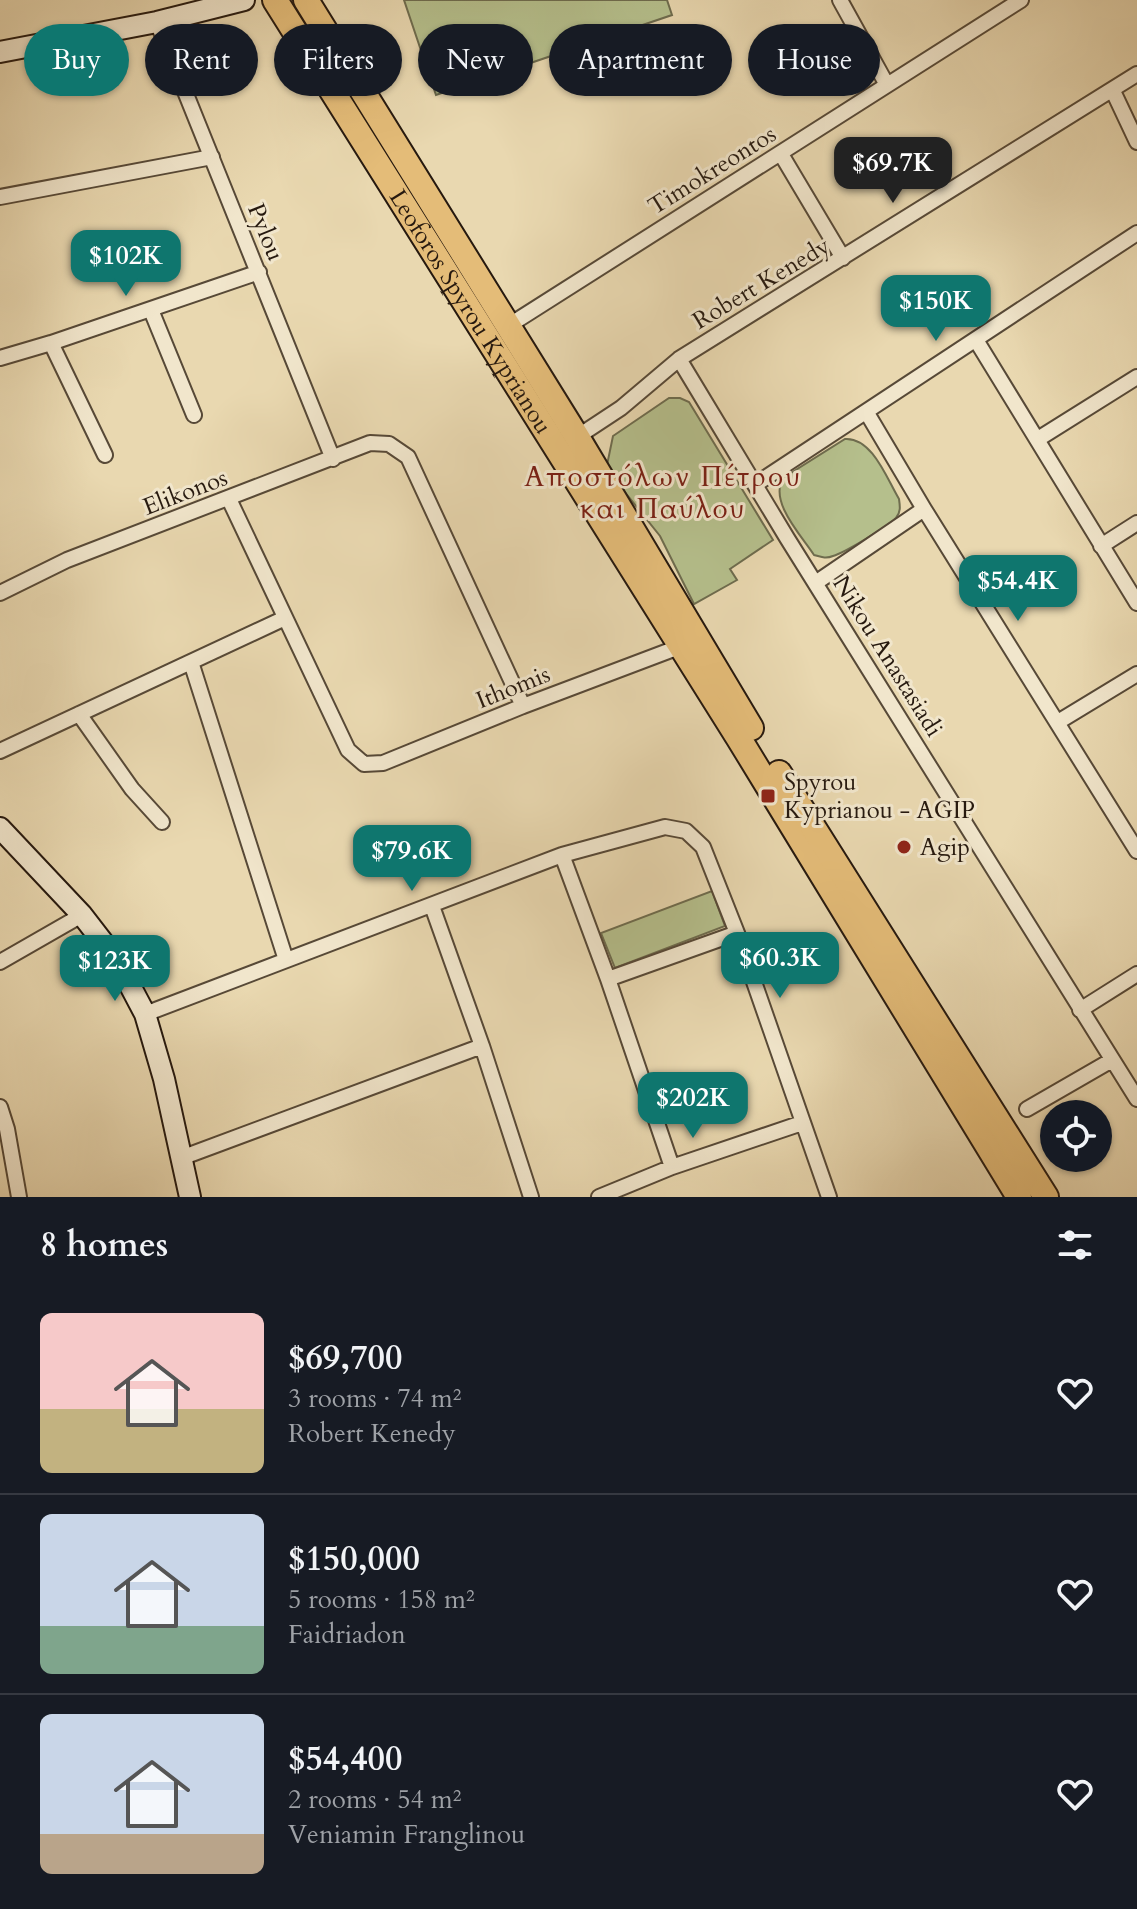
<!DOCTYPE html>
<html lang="en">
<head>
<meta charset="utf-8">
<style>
	body { margin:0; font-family:Cardo,serif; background:#20242c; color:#f1f3f6; height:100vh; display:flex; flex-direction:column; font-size:30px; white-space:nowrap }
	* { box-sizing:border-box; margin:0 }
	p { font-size:26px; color:#9ea1a6 }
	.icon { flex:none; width:44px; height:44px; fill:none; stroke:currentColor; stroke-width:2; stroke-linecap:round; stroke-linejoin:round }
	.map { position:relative; height:1197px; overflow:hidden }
	.drawer { display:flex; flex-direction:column; background:#171b24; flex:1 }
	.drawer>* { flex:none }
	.hud { position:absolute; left:24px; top:24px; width:1090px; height:72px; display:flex; gap:16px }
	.controls { position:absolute; left:1040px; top:1100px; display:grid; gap:16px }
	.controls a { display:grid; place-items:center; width:72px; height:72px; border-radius:50%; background:#171b24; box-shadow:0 2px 6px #0004; font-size:40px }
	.price { position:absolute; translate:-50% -68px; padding:0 18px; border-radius:16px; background:#0f766e; color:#fff; font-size:26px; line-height:52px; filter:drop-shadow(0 2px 4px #0008) }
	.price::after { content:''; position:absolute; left:50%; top:48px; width:24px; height:18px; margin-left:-12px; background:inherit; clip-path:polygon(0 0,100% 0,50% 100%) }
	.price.on { background:#222; color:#fff }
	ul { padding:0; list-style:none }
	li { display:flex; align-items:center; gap:24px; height:200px; padding:0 40px }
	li+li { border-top:2px solid #363941 }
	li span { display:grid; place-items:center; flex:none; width:224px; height:160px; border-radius:12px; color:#555 }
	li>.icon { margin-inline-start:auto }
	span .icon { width:96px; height:96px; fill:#fffc; stroke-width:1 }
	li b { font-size:34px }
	h2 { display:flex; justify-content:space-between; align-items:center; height:96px; padding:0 40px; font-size:34px }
	.pill { padding:0 28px; border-radius:36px; background:#171b24; box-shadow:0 2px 6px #0004; font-size:28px; line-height:72px }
	.pill.on { background:#0f766e; color:#fff }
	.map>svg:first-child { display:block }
</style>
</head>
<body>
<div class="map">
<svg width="1137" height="1197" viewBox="0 0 1137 1197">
	<rect width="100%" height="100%" fill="#e9d8b0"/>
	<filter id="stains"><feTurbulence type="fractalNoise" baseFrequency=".0025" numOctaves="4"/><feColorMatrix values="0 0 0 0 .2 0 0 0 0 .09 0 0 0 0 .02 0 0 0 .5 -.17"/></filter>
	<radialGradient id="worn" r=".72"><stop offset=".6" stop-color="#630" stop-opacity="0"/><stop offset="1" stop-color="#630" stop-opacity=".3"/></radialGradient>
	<path fill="#b5bf8c" stroke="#6e6c4e" stroke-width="2" d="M404,0H667L672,15L436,95Z
		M669,398H680L689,402L773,540L730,569L737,580L694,604L660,536L620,486L607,465L613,436Z
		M845,439C872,437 887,479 899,499C900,506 901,512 896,518C889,526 844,553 833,556C826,559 821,557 814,555C801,535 769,502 783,478Z
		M712,891L725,926L615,968L601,933Z"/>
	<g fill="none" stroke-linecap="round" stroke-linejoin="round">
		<defs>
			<path id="street" d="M840,0L887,85
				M157,22L333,459
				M1113,91L1137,142
				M781,154L843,258
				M0,197L212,157
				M151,310L194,415
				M508,326L1021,0
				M976,340L1137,603
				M51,343L105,455
				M0,358L51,343L259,272
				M679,359L787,538L1137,1099
				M867,413L924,509L1137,851
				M577,437L621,408L679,359L1137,74
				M1038,439L1137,377
				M756,484L1137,233
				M229,499L348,750L364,764L383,763L523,706L679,647
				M1101,546L1137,523
				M817,582L924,509
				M0,593L67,560L370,443L389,444L408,457L523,706
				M191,662L286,960
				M79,714L132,789L162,822
				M1058,722L1137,674
				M0,751L285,618
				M562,855L608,979L672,1167
				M432,906L482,1046L531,1197
				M0,962L82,915
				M608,979L737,933
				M1080,1010L1137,974
				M145,1014L562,855L665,827L686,831L703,847L737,933L829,1197
				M0,1107L7,1129L19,1197
				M1027,1109L1112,1060
				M181,1158L482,1046
				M599,1197L672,1167L802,1123"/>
			<path id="secondary" d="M0,52L157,22L244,0
				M0,828L82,915L116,959L145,1014L164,1079L190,1197"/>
			<g id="primary">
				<path id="s1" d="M275,0L738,737L1019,1197"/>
				<path d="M306,0L577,437L751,728"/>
				<path d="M779,773L1046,1197"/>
			</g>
		</defs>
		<use href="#street" stroke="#574937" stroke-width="18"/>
		<use href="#secondary" stroke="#26190f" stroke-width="24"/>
		<use href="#primary" stroke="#26190f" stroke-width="28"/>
		<use href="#street" stroke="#f1e6cc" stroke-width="14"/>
		<use href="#secondary" stroke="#f1e6cc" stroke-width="20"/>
		<use href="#primary" stroke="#e4bc78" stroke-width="24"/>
	</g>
	<g fill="#8f2418" stroke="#f1e6cc" stroke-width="3">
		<rect x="760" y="788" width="16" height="16" rx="4"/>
		<circle cx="904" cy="847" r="8"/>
	</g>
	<g text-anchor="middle" stroke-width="6" stroke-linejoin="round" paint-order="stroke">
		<g font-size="24" fill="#26190f" stroke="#f1e6cc">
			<text transform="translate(712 170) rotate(-32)" y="8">Timokreontos</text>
			<text transform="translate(266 232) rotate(68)" y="8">Pylou</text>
			<text transform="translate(761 283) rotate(-31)" y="8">Robert Kenedy</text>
			<text dy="8" stroke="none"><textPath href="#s1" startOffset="368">Leoforos Spyrou Kyprianou</textPath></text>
			<text transform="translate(185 492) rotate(-21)" y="8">Elikonos</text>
			<text transform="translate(888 656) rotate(58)" y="8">Nikou Anastasiadi</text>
			<text transform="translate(513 687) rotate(-22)" y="8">Ithomis</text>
		</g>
		<g font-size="24" fill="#26190f" stroke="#f1e6cc" text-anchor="start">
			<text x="784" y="790">Spyrou<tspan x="784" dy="28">Kyprianou - AGIP</tspan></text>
			<text x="920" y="855">Agip</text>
		</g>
		<g font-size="28" letter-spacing="2" fill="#7a1f14" stroke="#f1e6cc">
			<text x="663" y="486">Αποστόλων Πέτρου<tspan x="663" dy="32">και Παύλου</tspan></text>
		</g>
	</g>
	<rect width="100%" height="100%" filter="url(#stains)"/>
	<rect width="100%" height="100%" fill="url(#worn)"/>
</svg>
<div class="controls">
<a><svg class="icon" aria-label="locate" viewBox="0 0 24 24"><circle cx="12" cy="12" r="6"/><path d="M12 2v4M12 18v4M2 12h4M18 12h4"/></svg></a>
</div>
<b class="price on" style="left:893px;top:205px">$69.7K</b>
<b class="price" style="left:126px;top:298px">$102K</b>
<b class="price" style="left:936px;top:343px">$150K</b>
<b class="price" style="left:1018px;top:623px">$54.4K</b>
<b class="price" style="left:412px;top:893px">$79.6K</b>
<b class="price" style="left:780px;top:1000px">$60.3K</b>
<b class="price" style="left:115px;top:1003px">$123K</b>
<b class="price" style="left:693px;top:1140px">$202K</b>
<div class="hud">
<a class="pill on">Buy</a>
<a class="pill">Rent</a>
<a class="pill">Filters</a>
<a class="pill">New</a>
<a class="pill">Apartment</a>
<a class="pill">House</a>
</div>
</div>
<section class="drawer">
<h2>8 homes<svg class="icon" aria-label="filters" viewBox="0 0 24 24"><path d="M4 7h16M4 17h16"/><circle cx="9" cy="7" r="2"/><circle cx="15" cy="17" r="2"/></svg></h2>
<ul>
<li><span style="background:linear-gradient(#f6c9c9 60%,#c2b280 0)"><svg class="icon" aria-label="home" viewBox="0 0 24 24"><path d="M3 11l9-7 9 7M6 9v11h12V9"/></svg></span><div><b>$69,700</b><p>3 rooms · 74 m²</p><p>Robert Kenedy</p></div><svg class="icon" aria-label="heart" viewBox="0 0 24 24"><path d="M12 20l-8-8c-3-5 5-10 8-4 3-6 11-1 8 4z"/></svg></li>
<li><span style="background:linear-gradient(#c9d6e8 70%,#7fa58c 0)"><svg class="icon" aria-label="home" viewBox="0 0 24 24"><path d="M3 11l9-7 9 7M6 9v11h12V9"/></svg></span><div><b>$150,000</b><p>5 rooms · 158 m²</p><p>Faidriadon</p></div><svg class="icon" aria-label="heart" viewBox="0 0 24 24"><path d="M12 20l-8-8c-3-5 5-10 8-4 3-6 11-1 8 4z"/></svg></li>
<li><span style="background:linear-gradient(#c9d6e8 75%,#b9a48a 0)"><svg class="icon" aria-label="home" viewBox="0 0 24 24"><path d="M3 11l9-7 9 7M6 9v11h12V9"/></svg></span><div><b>$54,400</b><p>2 rooms · 54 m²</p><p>Veniamin Franglinou</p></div><svg class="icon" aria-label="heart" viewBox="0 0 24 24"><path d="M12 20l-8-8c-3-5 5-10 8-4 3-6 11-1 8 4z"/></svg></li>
</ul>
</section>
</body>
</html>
